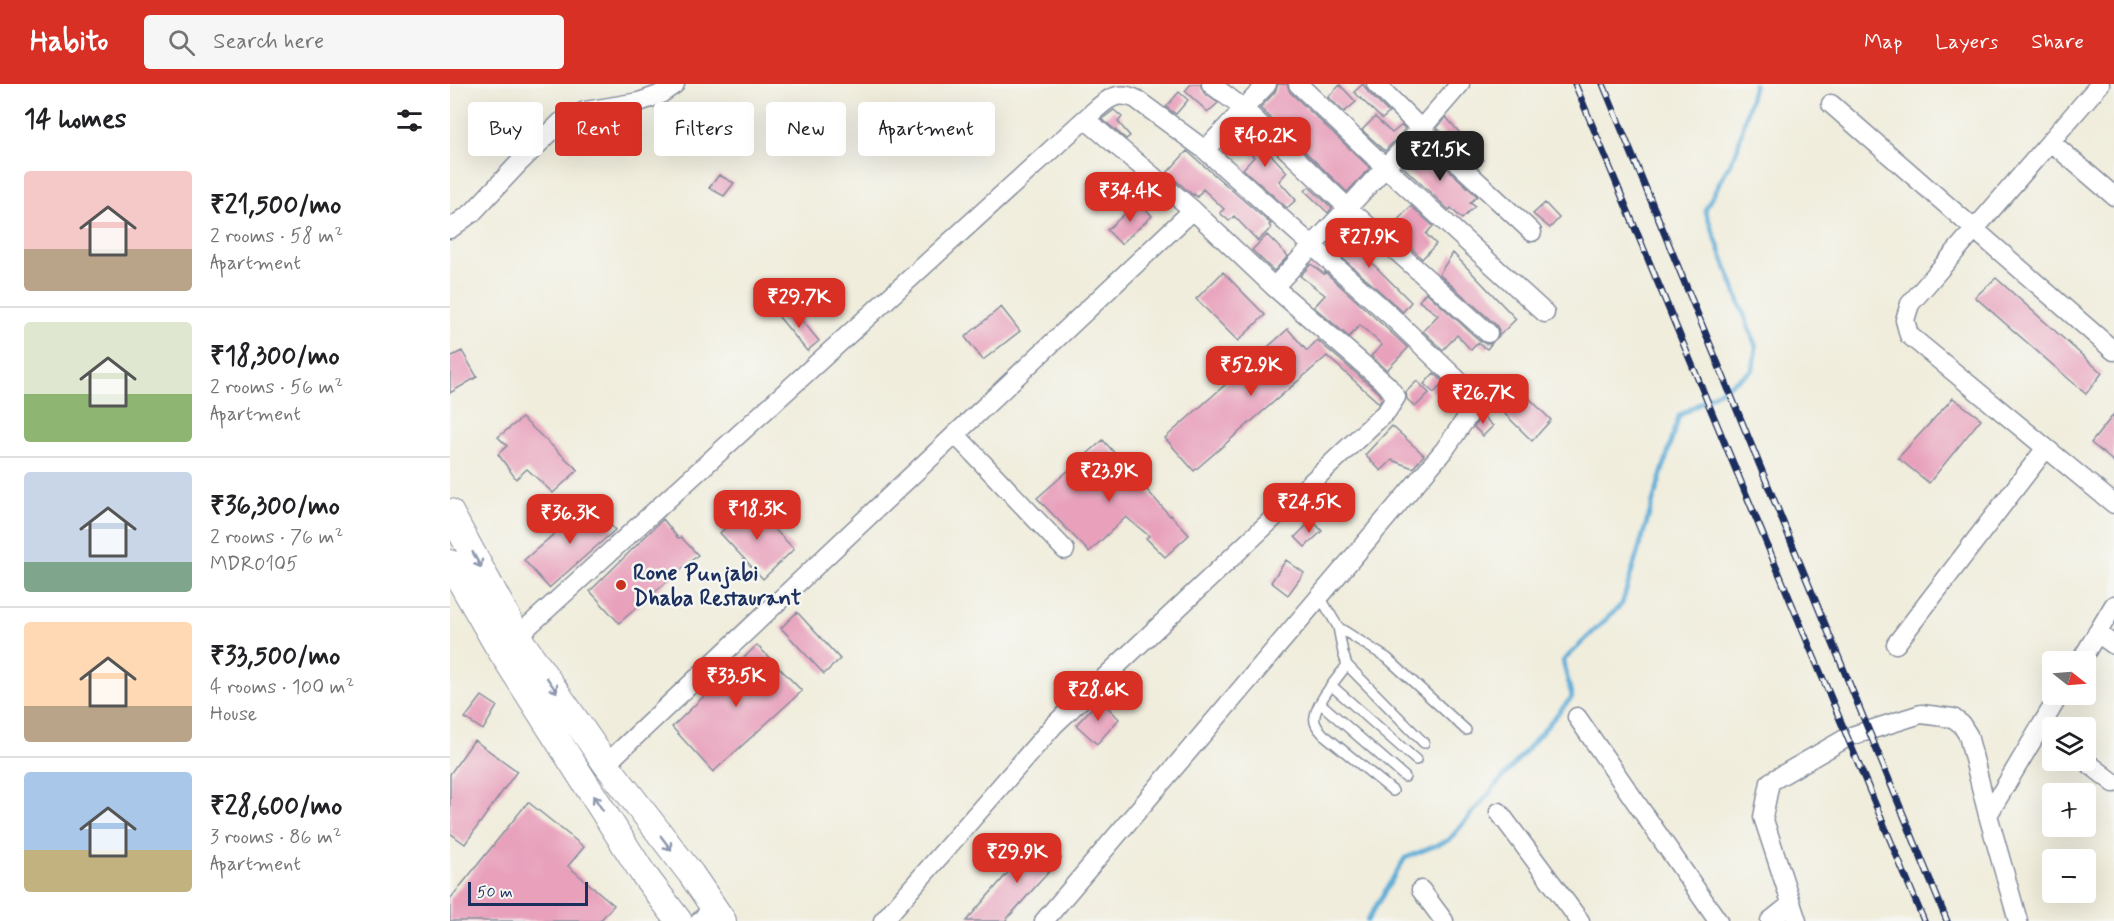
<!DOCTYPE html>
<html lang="en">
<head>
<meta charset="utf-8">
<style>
	body { margin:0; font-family:Mynerve,sans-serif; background:#f6f6f6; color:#202124; height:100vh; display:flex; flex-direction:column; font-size:22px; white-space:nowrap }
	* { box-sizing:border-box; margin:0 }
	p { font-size:20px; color:#757577 }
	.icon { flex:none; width:33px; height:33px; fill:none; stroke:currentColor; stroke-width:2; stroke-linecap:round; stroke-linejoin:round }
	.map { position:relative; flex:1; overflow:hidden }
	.panel { display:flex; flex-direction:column; background:#fff; width:450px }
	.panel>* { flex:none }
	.hud { position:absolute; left:18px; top:18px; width:570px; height:54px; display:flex; gap:12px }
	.needle { width:39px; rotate:107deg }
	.fabs { position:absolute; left:1592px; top:567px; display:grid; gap:12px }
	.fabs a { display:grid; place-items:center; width:54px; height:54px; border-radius:6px; background:#fff; box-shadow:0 6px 24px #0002; font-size:30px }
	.scale { position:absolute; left:18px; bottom:15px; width:120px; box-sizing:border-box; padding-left:6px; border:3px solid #1b2f5e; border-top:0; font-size:16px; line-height:21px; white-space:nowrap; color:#1b2f5e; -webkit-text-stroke:4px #f6f6f2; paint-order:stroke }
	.price { position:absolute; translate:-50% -51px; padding:0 14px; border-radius:12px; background:#d93025; color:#fff; font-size:20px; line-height:39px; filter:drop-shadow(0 2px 3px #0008) }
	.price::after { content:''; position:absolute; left:50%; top:36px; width:18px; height:14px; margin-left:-9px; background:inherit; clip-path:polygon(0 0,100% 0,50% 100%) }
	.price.selected { background:#222; color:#fff }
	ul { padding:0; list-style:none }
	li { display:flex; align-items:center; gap:18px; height:150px; padding:0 24px }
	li+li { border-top:2px solid #e0e0e0 }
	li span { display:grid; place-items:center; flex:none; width:168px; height:120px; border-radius:6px; color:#555 }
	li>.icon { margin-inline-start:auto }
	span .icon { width:72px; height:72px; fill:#fffc; stroke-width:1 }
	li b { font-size:26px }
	h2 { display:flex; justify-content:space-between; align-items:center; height:72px; padding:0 24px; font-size:26px }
	.chip { padding:0 21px; border-radius:6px; background:#fff; box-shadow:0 6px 24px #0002; font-size:21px; line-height:54px }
	.chip.selected { background:#d93025; color:#fff }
	header { display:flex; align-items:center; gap:36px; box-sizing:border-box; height:84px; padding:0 30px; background:#d93025; color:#fff }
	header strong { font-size:28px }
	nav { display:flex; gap:33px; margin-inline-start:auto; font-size:21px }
	.search { width:420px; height:54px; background:#f6f6f6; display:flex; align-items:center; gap:15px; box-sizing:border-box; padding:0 21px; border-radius:6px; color:#757577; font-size:22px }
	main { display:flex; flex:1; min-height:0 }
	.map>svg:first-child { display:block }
</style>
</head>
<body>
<header>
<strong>Habito</strong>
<div class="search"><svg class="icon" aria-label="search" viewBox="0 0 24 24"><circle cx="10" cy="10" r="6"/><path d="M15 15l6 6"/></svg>Search here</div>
<nav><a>Map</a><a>Layers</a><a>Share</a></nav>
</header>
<main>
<section class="panel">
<h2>14 homes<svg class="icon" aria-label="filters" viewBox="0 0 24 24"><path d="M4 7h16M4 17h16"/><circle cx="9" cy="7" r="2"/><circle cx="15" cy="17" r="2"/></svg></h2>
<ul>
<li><span style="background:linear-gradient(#f6c9c9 65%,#b9a48a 0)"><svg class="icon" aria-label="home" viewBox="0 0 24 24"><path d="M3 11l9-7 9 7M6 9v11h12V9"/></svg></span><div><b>₹21,500/mo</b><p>2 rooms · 58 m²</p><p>Apartment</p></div></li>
<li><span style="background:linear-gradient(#dfe7d0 60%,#8fb573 0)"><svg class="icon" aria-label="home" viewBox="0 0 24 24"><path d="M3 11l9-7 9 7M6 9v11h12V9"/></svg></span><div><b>₹18,300/mo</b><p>2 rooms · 56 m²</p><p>Apartment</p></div></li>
<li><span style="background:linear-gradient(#c9d6e8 75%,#7fa58c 0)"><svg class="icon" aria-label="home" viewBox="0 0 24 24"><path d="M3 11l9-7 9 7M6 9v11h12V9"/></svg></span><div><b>₹36,300/mo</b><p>2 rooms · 76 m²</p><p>MDR0105</p></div></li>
<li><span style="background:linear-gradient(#ffd9b3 70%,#b9a48a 0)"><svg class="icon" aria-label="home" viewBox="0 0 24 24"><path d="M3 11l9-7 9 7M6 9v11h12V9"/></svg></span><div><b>₹33,500/mo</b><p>4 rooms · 100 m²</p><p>House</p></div></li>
<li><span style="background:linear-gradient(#a9c7e8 65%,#c2b280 0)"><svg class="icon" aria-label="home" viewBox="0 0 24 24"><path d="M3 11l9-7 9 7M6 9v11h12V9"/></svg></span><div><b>₹28,600/mo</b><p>3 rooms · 86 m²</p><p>Apartment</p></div></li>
</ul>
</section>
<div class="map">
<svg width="1664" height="837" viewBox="0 0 1664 837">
	<rect width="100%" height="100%" fill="#f6f6f2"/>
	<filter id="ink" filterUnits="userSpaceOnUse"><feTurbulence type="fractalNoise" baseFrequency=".0167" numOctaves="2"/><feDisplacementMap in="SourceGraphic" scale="12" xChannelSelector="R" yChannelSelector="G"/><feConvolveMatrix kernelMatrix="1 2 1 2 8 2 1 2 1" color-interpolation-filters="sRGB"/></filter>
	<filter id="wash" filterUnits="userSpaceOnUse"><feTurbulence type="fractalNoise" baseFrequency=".008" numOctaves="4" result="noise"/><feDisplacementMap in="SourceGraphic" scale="24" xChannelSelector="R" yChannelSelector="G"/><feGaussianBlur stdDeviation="1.35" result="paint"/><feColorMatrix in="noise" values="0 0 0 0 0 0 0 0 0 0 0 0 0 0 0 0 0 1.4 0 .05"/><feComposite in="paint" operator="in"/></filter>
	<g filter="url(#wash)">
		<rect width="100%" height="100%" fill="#f0eddc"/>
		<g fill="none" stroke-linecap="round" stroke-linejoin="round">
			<path stroke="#5cacd6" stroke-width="4.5" d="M917,837L955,774L999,756L1122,613L1113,577L1172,520L1229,332L1303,286L1306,263L1255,126L1287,66L1304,0"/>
		</g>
		<g id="blocks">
			<path fill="#e8a0bb" d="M741,0H750L754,9L768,19L758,28L735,7Z
				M828,0H837L840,8L920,84L897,108L810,24L825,8Z
				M913,0L918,8L939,29L932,35L904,8Z
				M890,1L906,18L894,28L878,13Z
				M729,8L738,16L726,30L716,23Z
				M664,26L672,33L668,38L680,52L676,55L652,35Z
				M925,33L942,49L952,41L955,45L935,67L912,46Z
				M996,33L1033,76L1027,82L987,44Z
				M794,41L837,88L829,97L846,116L837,124L793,85L804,73L784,52Z
				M972,61L1027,112L1020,119L1025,122L1012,135L1001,124L999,126L952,82Z
				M737,67L821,140L819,141L821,144L808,157L784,132L779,137L770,129L774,125L753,105L747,113L744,110L743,111L717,89Z
				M269,91L284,99L274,112L259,104Z
				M859,103L882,124L878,129L855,107Z
				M689,117L702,132L671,160L657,146Z
				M1095,119L1109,134L1100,144L1083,130Z
				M961,122L983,142L976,150L986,160L972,175L941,143Z
				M817,151L838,172L824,187L802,166Z
				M887,152L890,155L893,153L903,164L914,153L929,167L920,177L961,218L953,228L880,163L879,161Z
				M1003,169L1066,235L1048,253L1049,246L1046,241L989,190Z
				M861,180L874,190L875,188L958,264L937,286L921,272L932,261L910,241L899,253L864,223L875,211L850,192Z
				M773,188L815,231L788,257L746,215Z
				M1546,194L1652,289L1636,310L1525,213Z
				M976,208L1030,257L1036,260L1042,259L1037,265L1028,259L1021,266L1007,251L993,266L973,247L988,231L969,217Z
				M341,223L369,257L357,267L329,233Z
				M551,223L570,247L533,276L515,253Z
				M838,245L857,267L867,256L929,309L932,314L929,319L877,272L744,387L715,354Z
				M12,267L27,293L0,309V273Z
				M984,289L994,298L984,309L974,300Z
				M967,297L979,309L965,323L957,315L956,308Z
				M1071,306L1101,336L1082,357L1051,326Z
				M1503,314L1531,335L1479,399L1448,374Z
				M1031,330L1043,342L1033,352L1024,343Z
				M1664,330V378L1641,359Z
				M72,334L128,386L103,409L77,385L66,395L48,370L57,362L48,353Z
				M942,342L974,371L963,384L942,376L931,387L915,371Z
				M653,356L720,432L721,431L739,451L715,473L696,454L699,452L676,433L639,468L587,414Z
				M141,418L165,446L99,504L74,476Z
				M300,420L344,465L313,495L270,449Z
				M213,435L228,454L231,453L248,471L169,539L140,507Z
				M862,436L872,447L855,463L845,453Z
				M836,476L854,489L838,511L821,498Z
				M347,528L390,575L374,590L331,544Z
				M307,561L352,607L263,688L222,643Z
				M32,612L47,622L33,646L15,634Z
				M650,615L669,635L647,660L626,641Z
				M24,656L67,687L15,760L0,749V690Z
				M78,718L134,763L118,782L164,821L150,837H0V815Z
				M588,754L611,774L555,837H516Z"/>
		</g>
	</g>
	<g filter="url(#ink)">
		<use href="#blocks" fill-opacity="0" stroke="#868e9d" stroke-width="1.5"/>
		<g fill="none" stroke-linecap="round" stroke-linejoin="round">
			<defs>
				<path id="lane" d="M869,511L888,543L893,569L897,581L974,659
					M888,543L937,574L1016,646
					M897,581C888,593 861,624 865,638C866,643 870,646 873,650L943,707
					M882,602L966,676
					M870,619L955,693"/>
				<path id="street" d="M761,0L794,25L897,123L1038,249
					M848,0L935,83L1095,229
					M926,0L971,45L1082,148
					M1650,0L1460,220L1455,236L1459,251L1664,420
					M1381,20L1664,267
					M1601,58L1664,112
					M755,66L817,0
					M0,145L23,128L68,80L111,38L135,27L189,18L209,11L225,0
					M824,203L971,45L1010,0
					M505,350L615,466
					M1647,549L1664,561
					M60,559L635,35L743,126L824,203L937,301L946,313L937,327L604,641L433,837
					M1446,560L1596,364
					M1630,578L1664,521
					M1127,633L1268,837
					M1634,676L1664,699
					M156,680L743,126
					M1049,728L1130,837
					M1538,731L1610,610
					M971,806L994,837
					M250,837L263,824
					M594,837L995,365L1020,329L1022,317L1015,303L941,232L755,66L686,15C663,4 652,21 635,35
					M1320,837L1340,821
					M1347,837L1313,733L1320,698L1398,653L1471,630L1503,634L1511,640L1518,651L1538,731L1568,837"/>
				<path id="secondary" d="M0,428L68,553L156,680L241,790L273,837
					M0,479L47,561L192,788L229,837"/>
			</defs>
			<use href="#lane" stroke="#868e9d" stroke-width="12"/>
			<use href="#street" stroke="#868e9d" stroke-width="21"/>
			<use href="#secondary" stroke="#868e9d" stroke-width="28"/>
			<use href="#lane" stroke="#fff" stroke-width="9"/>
			<use href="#street" stroke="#fff" stroke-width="18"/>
			<use href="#secondary" stroke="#fff" stroke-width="26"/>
			<defs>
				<path id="rail" d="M1125,0L1474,837
					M1153,0L1497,837"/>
			</defs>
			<use href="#rail" stroke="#1b2f5e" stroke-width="7"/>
			<use href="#rail" stroke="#f6f6f2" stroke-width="4.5" stroke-dasharray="14" stroke-linecap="butt"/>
		</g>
		<defs><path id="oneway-shaft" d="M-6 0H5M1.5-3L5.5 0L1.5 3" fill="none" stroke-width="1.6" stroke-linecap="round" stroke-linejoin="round" transform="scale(1.5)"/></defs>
		<g stroke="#8d97ae">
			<use href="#oneway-shaft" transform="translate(27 476) rotate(61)"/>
			<use href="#oneway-shaft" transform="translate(102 601) rotate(55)"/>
			<use href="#oneway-shaft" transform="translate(148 719) rotate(-123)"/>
			<use href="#oneway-shaft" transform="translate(216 759) rotate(53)"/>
		</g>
	</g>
	<circle fill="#c8321e" stroke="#f6f6f2" stroke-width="2" cx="171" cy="501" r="6"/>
	<g text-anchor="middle" stroke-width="5" stroke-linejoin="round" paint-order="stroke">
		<g font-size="22" font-weight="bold" fill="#1b2f5e" stroke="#f6f6f2" text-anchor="start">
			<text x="183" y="496">Rone Punjabi<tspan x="183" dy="25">Dhaba Restaurant</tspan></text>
		</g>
	</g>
</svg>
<div class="fabs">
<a><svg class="needle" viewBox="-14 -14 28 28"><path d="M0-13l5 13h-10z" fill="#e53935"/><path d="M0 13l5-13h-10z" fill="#757577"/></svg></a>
<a><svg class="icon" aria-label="layers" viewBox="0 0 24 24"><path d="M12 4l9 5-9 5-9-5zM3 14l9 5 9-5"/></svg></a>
<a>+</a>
<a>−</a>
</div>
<div class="scale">50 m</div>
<b class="price" style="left:815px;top:84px">₹40.2K</b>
<b class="price selected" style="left:990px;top:98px">₹21.5K</b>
<b class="price" style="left:680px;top:139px">₹34.4K</b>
<b class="price" style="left:919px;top:185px">₹27.9K</b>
<b class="price" style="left:349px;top:245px">₹29.7K</b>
<b class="price" style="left:801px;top:313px">₹52.9K</b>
<b class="price" style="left:1033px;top:341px">₹26.7K</b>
<b class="price" style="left:659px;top:419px">₹23.9K</b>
<b class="price" style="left:859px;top:450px">₹24.5K</b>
<b class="price" style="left:307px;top:457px">₹18.3K</b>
<b class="price" style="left:120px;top:461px">₹36.3K</b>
<b class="price" style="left:286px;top:624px">₹33.5K</b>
<b class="price" style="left:648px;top:638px">₹28.6K</b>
<b class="price" style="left:567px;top:800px">₹29.9K</b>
<div class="hud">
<a class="chip">Buy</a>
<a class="chip selected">Rent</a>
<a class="chip">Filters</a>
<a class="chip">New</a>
<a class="chip">Apartment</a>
</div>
</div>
</main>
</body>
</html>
